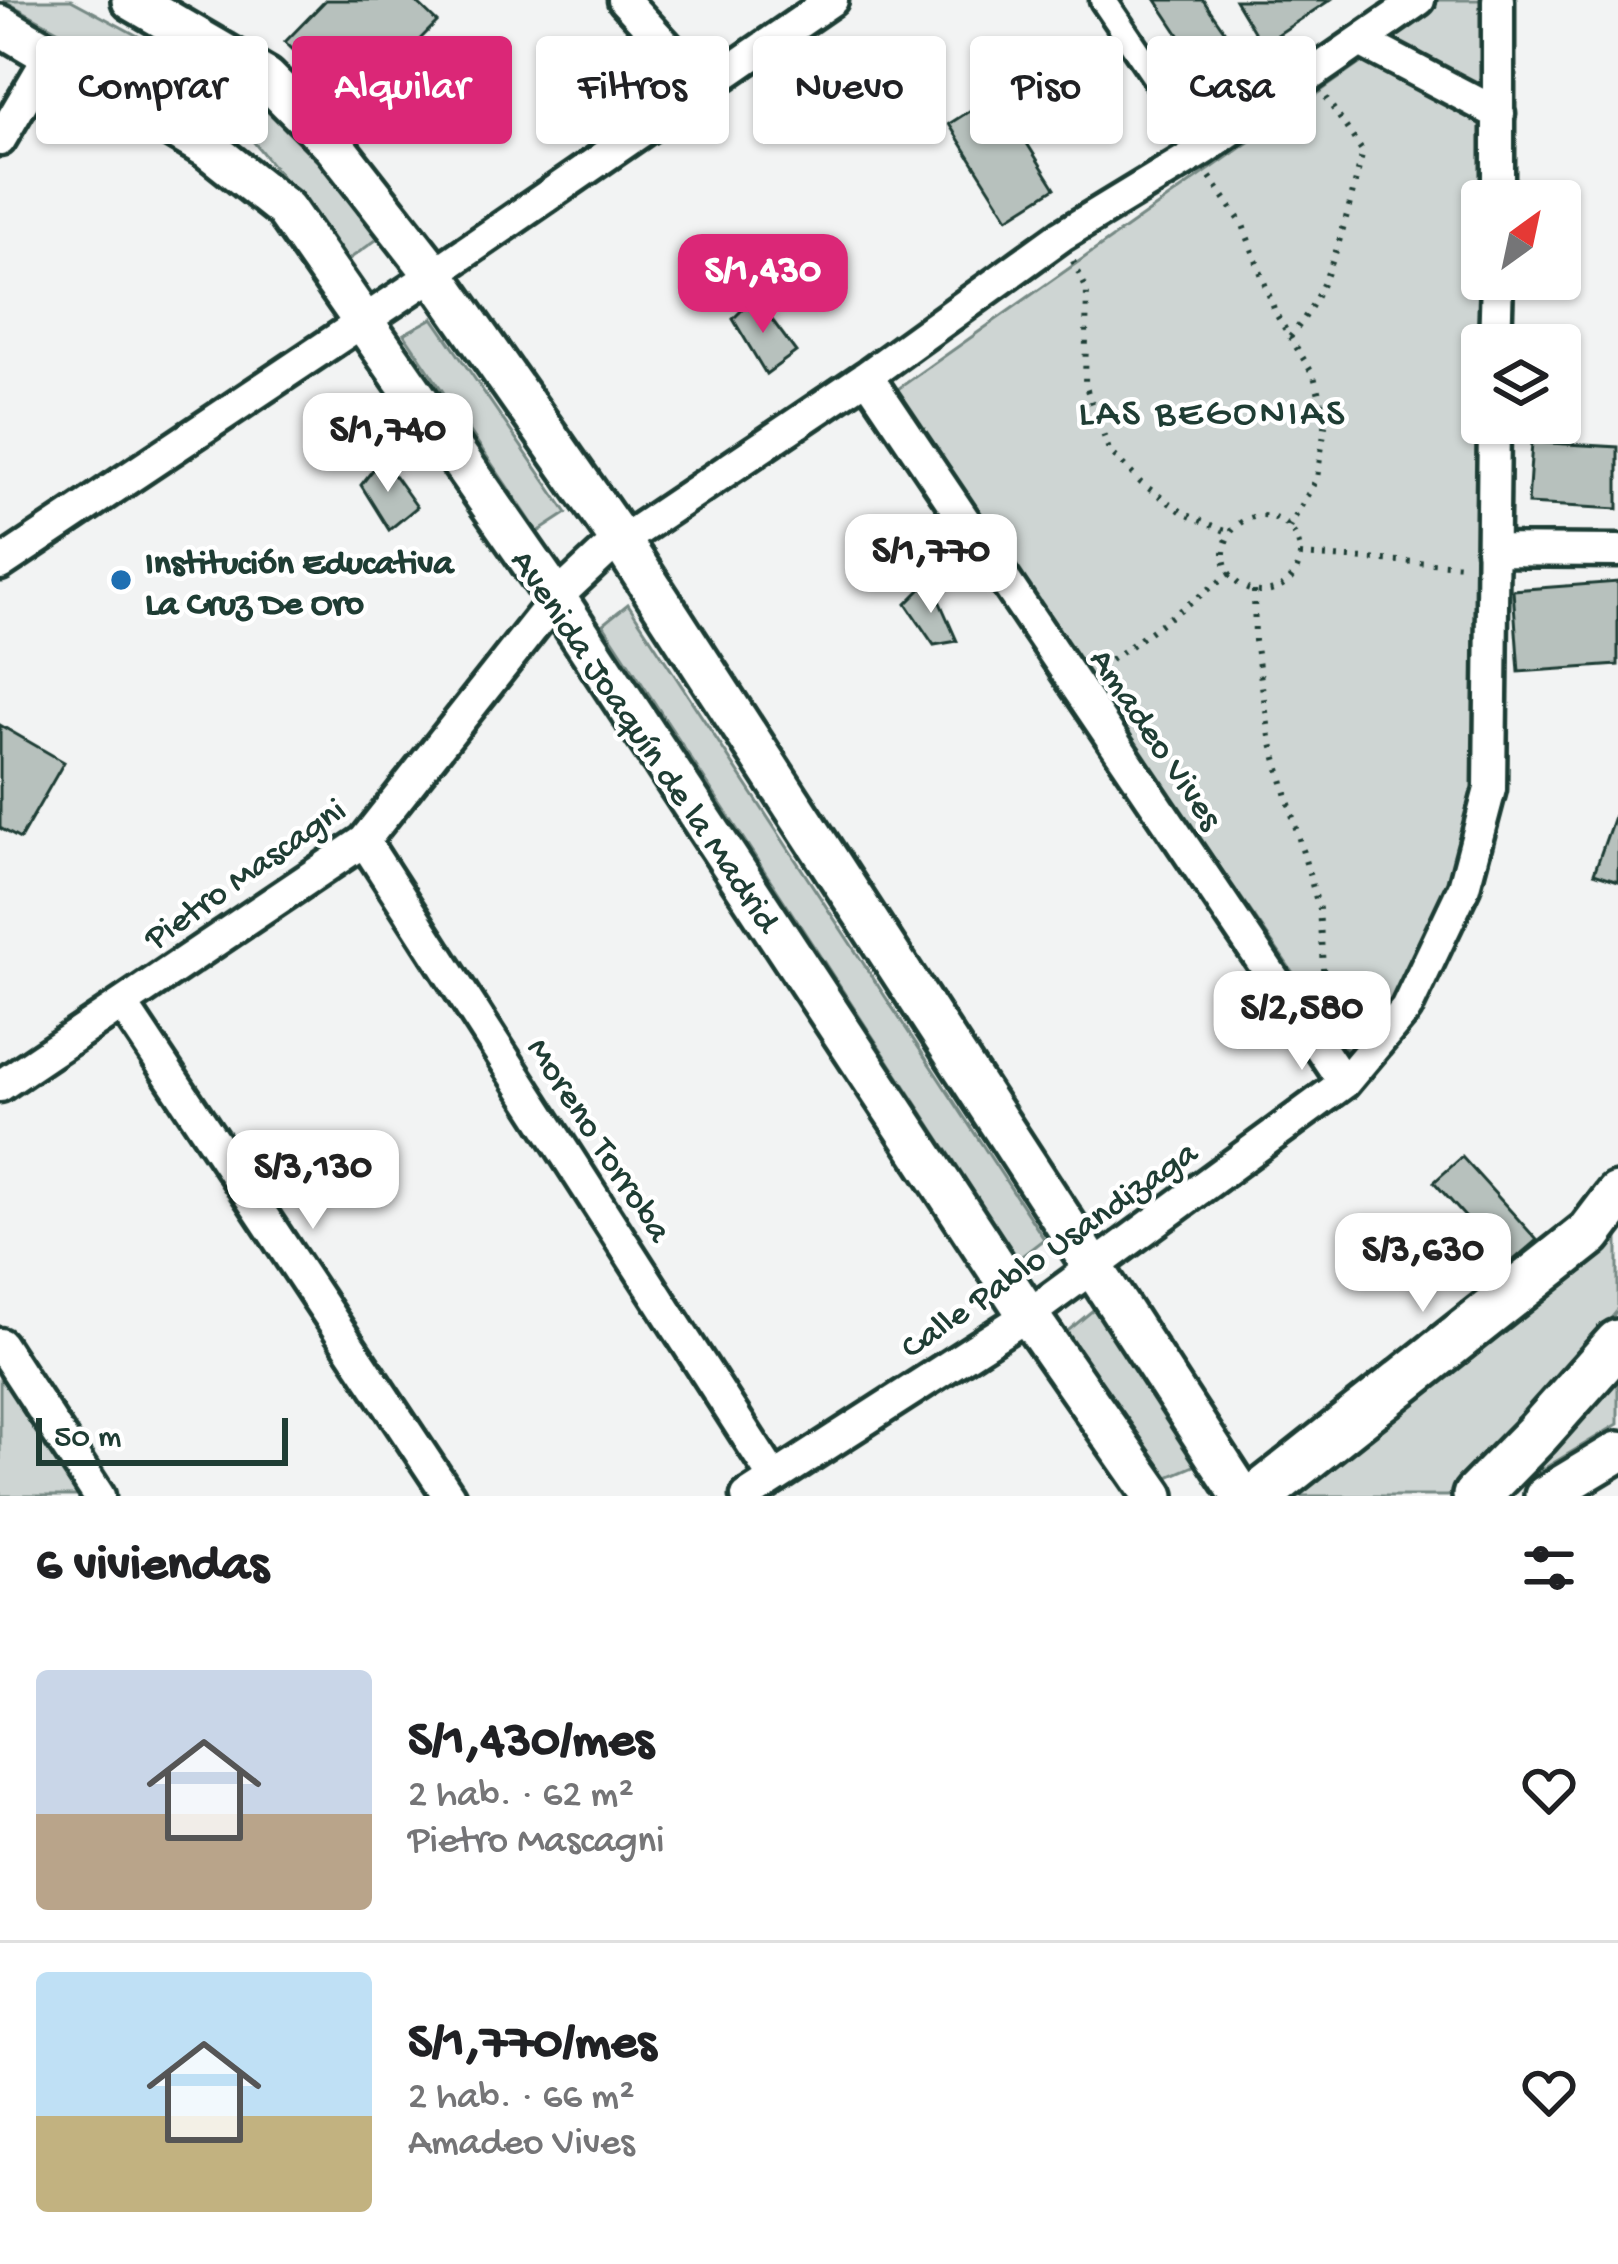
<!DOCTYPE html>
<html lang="es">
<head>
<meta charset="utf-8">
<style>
	body { margin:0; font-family:"Gochi Hand",sans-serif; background:#f2f2f2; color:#202124; height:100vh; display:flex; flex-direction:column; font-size:45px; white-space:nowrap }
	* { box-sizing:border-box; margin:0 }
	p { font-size:39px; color:#757577 }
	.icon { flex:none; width:66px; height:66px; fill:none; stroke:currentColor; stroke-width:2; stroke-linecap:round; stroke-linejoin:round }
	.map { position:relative; height:1496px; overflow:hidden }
	.sheet { display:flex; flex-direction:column; background:#fff; flex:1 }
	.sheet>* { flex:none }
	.guide { position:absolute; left:36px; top:36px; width:1548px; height:108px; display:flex; gap:24px }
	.needle { width:78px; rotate:33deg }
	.fabs { position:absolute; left:1461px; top:180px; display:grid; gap:24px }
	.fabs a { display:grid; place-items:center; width:120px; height:120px; border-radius:12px; background:#fff; box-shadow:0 3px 9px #0004; font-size:60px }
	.scale { position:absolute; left:36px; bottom:30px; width:252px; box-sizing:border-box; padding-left:12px; border:6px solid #1f3d34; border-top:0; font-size:33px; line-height:42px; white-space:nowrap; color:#1f3d34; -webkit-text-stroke:9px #fff; paint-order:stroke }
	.price { position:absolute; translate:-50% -102px; padding:0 27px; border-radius:24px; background:#fff; color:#222; font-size:39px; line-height:78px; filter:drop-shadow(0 3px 6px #0008) }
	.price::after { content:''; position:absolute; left:50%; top:72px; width:36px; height:27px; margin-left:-18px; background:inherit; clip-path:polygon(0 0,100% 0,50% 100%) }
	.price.current { background:#db2777; color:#fff }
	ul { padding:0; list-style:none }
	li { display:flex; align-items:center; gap:36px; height:300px; padding:0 36px }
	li+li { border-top:3px solid #e0e0e0 }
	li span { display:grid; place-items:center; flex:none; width:336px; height:240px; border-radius:12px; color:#555 }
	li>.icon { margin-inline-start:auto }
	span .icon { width:144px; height:144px; fill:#fffc; stroke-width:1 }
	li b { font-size:51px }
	h2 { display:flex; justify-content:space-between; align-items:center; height:144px; padding:0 36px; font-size:51px }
	.tag { padding:0 42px; border-radius:12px; background:#fff; box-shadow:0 3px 9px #0004; font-size:42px; line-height:108px }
	.tag.current { background:#db2777; color:#fff }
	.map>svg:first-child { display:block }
</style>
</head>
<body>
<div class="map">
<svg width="1618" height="1496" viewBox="0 0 1618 1496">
	<rect width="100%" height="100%" fill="#f2f3f3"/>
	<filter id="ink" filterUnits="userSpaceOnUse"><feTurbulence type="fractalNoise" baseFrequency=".00833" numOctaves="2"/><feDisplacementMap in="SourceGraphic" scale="24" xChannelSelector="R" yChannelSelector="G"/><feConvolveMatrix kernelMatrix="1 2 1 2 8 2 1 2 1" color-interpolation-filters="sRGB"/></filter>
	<g filter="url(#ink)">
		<path fill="#ced5d3" stroke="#768984" stroke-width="3" d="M3,0H71L279,112L379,238L348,260L249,136Z
			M1437,0H1481L1488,100L1382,45Z
			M1365,60L1486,123L1485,201H1482L1479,782L1455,881L1399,1004L1350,1055L892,393Z
			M433,318L567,513L538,532L404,334Z
			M628,604L1044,1239L1018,1259L603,624Z
			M1618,1232V1310L1521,1426L1448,1496H1280Z
			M1098,1306L1201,1463L1166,1478L1064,1334Z
			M0,1370L82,1496H0Z
			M1618,1375V1424L1535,1474Z"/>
		<path fill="#b7c1bd" stroke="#1f3d34" stroke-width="3" d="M326,0H414L437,22L352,108L285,42Z
			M1156,0H1203L1239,52L1207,77Z
			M1235,0H1330L1262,45Z
			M996,94L1055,188L1008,218L949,124Z
			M755,297L796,352L766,374L733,319Z
			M1532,442L1618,447V509L1528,504Z
			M382,458L417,507L389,530L361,485Z
			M930,580L957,641L934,645L906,604Z
			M1618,582V665L1519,672L1513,590Z
			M0,725L64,762L20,839L0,828Z
			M1617,808H1618V881L1594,873Z
			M1462,1157L1537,1240L1508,1265L1434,1182Z"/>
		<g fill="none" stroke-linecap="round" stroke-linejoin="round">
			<defs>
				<path id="pedestrian" d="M1103,0L1204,149"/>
				<path id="minor" d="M624,0L705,88
					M1362,42L1499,114
					M0,140L51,53
					M1498,201V0
					M1495,345L1497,279
					M867,376L1344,1083
					M1492,550L1618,551
					M0,564L434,274L832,0
					M364,841L774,1478
					M122,1004L449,1496
					M0,1086L364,841L556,598L604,553L867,376L1061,236L1204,149L1419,0
					M0,1344L99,1496
					M747,1496L1028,1315L1344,1083L1406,1009L1464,887L1490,789L1494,423"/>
				<path id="tertiary" d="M132,0L266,78L334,146L434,274L621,541L1242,1496
					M0,25L208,148L285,209L556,598L1028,1315L1154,1496
					M1545,1496L1618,1452"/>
				<path id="secondary" d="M1258,1496L1590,1233L1618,1196
					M1476,1496L1537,1434L1618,1343"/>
			</defs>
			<use href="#pedestrian" stroke="#1f3d34" stroke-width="33"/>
			<use href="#minor" stroke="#1f3d34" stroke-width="39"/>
			<use href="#tertiary" stroke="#1f3d34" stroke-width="48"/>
			<use href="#secondary" stroke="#1f3d34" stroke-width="54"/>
			<path stroke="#1f3d34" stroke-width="6" stroke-dasharray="3 9" stroke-linecap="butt" d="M1210,177L1243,225L1276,314L1314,376L1326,420L1317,478L1289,528
				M1073,261L1087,290L1085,384L1109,450L1141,483L1185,514L1230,533
				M1290,337C1334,285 1346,216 1363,152L1326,98
				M1224 554a38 38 0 1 1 76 0a38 38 0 1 1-76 0Z
				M1300,555L1465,565
				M1254,591L1255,641L1270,737L1319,909L1324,981L1316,990
				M1101,667L1230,574"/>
			<use href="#pedestrian" stroke="#fff" stroke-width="24"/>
			<use href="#minor" stroke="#fff" stroke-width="30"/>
			<use href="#tertiary" stroke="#fff" stroke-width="39"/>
			<use href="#secondary" stroke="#fff" stroke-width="45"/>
		</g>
	</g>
	<circle fill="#1f6fb2" stroke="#fff" stroke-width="4.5" cx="121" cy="580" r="12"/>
	<g text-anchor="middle" stroke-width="9" stroke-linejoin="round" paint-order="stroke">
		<g font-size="36" font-weight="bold" fill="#1f3d34" stroke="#fff" text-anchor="start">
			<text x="145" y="572">Institución Educativa<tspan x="145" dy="41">La Cruz De Oro</tspan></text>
		</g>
		<g font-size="36" fill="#1f3d34" stroke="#fff">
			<text transform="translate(1159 737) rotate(56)" y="13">Amadeo Vives</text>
			<text transform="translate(648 739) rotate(56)" y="13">Avenida Joaquín de la Madrid</text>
			<text transform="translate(243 871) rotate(-35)" y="13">Pietro Mascagni</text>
			<text transform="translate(602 1138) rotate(57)" y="13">Moreno Torroba</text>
			<text transform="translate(1047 1247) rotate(-35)" y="13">Calle Pablo Usandizaga</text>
		</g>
		<g font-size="39" letter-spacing="3" fill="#1f3d34" stroke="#fff">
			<text x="1213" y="423">LAS BEGONIAS</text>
		</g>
	</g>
</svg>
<div class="fabs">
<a><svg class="needle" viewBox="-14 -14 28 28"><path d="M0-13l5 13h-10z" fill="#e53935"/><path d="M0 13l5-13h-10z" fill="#757577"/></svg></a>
<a><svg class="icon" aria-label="layers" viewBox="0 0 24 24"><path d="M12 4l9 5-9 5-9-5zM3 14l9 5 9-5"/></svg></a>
</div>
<div class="scale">50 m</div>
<b class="price current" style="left:763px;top:336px">S/1,430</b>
<b class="price" style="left:388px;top:495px">S/1,740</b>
<b class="price" style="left:931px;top:616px">S/1,770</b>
<b class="price" style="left:1302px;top:1073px">S/2,580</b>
<b class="price" style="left:313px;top:1232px">S/3,130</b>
<b class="price" style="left:1423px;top:1315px">S/3,630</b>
<div class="guide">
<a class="tag">Comprar</a>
<a class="tag current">Alquilar</a>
<a class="tag">Filtros</a>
<a class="tag">Nuevo</a>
<a class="tag">Piso</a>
<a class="tag">Casa</a>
</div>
</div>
<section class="sheet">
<h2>6 viviendas<svg class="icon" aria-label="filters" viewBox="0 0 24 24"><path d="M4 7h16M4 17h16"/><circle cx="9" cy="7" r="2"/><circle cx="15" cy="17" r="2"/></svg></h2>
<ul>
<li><span style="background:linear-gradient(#c9d6e8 60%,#b9a48a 0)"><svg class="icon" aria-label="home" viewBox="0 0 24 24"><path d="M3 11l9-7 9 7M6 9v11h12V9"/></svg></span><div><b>S/1,430/mes</b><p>2 hab. · 62 m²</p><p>Pietro Mascagni</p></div><svg class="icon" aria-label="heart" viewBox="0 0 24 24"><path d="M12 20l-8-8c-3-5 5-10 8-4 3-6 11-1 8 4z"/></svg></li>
<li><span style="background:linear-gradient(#bfe0f5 60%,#c2b280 0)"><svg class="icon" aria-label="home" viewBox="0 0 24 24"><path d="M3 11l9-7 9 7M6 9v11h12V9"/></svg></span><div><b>S/1,770/mes</b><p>2 hab. · 66 m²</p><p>Amadeo Vives</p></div><svg class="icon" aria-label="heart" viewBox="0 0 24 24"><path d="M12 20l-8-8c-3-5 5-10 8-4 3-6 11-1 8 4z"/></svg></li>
</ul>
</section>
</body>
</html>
